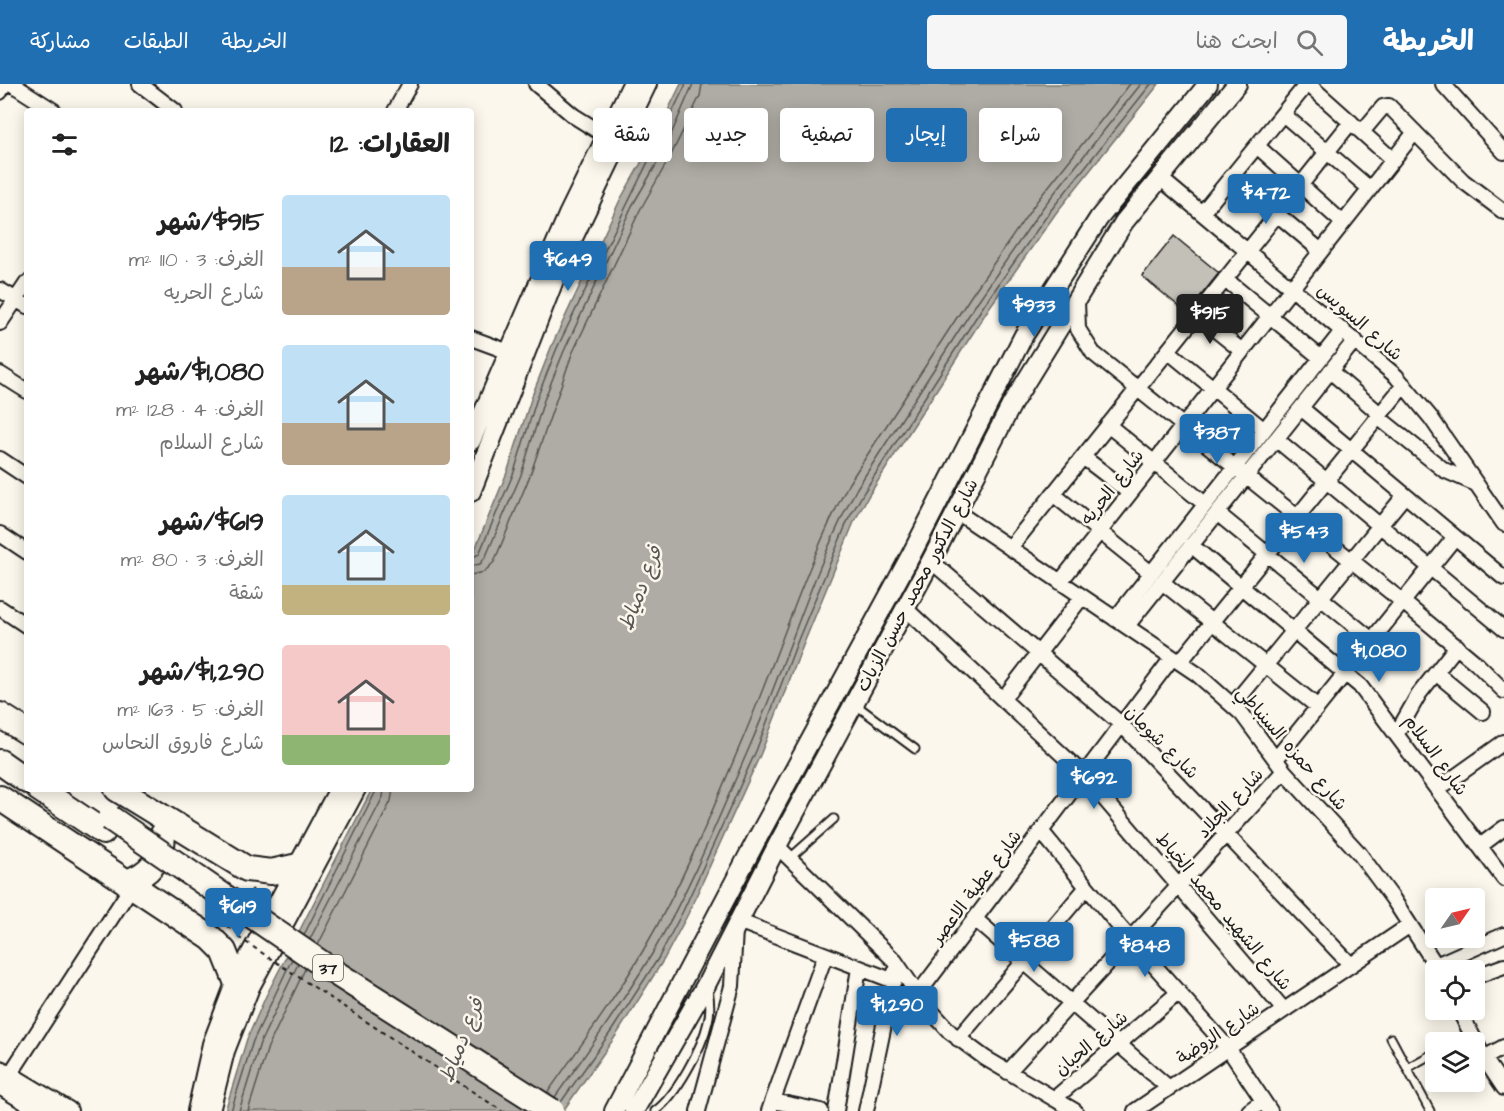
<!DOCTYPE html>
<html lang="ar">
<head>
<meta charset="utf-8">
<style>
	body { margin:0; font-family:"Architects Daughter","Playpen Sans Arabic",sans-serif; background:#f6f6f6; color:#222; direction:rtl; height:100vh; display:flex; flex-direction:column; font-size:22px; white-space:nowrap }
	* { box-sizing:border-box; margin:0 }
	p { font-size:20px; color:#767676 }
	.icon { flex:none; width:33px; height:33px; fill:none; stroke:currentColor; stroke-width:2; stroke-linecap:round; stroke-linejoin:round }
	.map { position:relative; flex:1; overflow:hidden; direction:ltr }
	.side { position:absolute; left:24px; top:24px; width:450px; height:684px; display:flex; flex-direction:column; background:#fff; border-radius:6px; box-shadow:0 3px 15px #0003; direction:rtl }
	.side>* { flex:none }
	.hud { position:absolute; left:492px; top:24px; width:570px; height:54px; direction:rtl; display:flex; gap:12px }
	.needle { width:39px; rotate:56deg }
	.controls { position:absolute; left:1425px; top:804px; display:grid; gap:12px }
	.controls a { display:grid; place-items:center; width:60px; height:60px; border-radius:6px; background:#fff; box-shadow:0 3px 15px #0003; font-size:30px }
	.price { position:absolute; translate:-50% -51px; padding:0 14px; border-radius:6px; background:#1f6fb2; color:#fff; font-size:20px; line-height:39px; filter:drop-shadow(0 2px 3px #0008) }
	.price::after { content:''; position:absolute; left:50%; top:36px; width:18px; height:14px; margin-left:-9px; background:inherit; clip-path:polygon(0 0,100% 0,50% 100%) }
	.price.selected { background:#222; color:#fff }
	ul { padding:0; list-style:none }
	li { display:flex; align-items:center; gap:18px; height:150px; padding:0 24px }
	li span { display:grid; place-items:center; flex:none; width:168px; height:120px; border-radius:6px; color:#555 }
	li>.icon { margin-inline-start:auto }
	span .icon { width:72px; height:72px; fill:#fffc; stroke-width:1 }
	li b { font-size:26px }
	h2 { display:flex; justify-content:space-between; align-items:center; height:72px; padding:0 24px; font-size:26px }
	.tag { padding:0 21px; border-radius:6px; background:#fff; box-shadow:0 3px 15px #0003; font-size:21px; line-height:54px }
	.tag.selected { background:#1f6fb2; color:#fff }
	header { display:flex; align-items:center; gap:36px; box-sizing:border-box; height:84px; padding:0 30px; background:#1f6fb2; color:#fff }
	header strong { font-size:28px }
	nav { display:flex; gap:33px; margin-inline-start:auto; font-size:21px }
	.search { width:420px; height:54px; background:#f6f6f6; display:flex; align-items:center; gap:15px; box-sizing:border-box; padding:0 21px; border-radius:6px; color:#767676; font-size:22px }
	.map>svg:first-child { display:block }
</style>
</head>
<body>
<header>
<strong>الخريطة</strong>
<div class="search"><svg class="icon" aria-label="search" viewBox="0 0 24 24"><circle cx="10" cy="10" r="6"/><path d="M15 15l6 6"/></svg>ابحث هنا</div>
<nav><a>الخريطة</a><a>الطبقات</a><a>مشاركة</a></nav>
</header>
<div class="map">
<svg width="1504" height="1027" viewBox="0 0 1504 1027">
	<rect width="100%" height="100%" fill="#fbf7ec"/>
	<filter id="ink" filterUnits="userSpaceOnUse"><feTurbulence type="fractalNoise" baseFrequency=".0167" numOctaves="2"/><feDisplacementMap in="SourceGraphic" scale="12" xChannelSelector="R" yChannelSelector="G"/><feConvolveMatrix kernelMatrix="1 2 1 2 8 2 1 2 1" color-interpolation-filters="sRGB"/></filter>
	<g filter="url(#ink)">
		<path fill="#afaca5" stroke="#74726e" stroke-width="1.5" d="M681,0H1159L1056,129L989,224L869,411L854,438L804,559L761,669L688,830L664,875L617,950L563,1027H225L247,955L266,912L372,705H471V475L508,386L532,312L552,261L620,116L650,63Z"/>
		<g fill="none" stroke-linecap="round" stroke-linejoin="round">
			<path stroke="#575653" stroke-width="1.5" d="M471,474L479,470L514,388L537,314L557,264L686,0
				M471,482L480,480L486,472L521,391L544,316L564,267L632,122L663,69L693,0
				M471,491L484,488L494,478L529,394L572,270L640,126L670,73L700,12L702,0
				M304,851L377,705
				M310,855L383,713L384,705
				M318,861L391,717L393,705
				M548,1008C581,961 615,915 644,865C682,800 712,728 741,659C778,573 805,482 849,399L971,212L1037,117L1130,0
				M555,1013C589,966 622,919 652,870C690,805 719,733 749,664C787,578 812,487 857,404L978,217L1044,122L1141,0
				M561,1018L612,946L659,873L683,827L756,667L798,556L848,436L864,408L984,221L1051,126L1151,0
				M231,1027L253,957L292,875
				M239,1027L260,959L298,880
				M248,1027L268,963L305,885"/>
		</g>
		<path fill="#c3c0b8" stroke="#1c1c1c" stroke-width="1.5" d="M1174,152L1219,189L1187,229L1142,192Z"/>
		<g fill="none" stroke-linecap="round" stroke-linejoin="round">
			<defs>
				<path id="lane" d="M856,621L915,665
					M790,774L834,735
					M1391,954L1430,1027
					M1453,958L1471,949
					M1407,984L1436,968
					M655,1027C676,1012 702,964 708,938C711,927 710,916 708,905"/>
				<path id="street" d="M12,0L54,27
					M140,0L175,27
					M536,0L574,32L606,52
					M1308,0L1393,76
					M1443,0L1504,68
					M0,8L4,0
					M395,27L410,0
					M1283,30L1370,105
					M1362,48L1383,23L1389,22L1463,97L1504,128
					M1257,62L1343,139
					M1232,92L1321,167
					M1160,94L1396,292L1431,334L1504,440
					M1202,129L1307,0
					M1225,195L1321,274
					M0,206L27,222
					M1077,216L1078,245L1093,269L1403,518L1476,579L1504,607
					M1197,231L1242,267
					M0,239L27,199
					M471,254L509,268
					M1168,267L1264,346
					M1330,287L1380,330
					M0,290L27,307
					M1301,324L1504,494
					M1378,333L1444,386L1474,399
					M1108,341L1205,420
					M1276,355L1504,545
					M1083,373L1130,409
					M0,375L27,393
					M1053,410L1151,489
					M957,428L1197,590L1242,630L1284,687L1359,769L1393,815L1439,886
					M1217,429L1372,556
					M0,450L27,468
					M1191,461L1360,602L1504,795
					M1010,464L1351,38
					M931,477L1122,641L1351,881
					M1060,498L1415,48
					M1162,498L1318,623
					M0,524L27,542
					M906,525L1084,691L1284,926
					M1115,535L1343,246
					M1127,542L1355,256
					M1180,578L1404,301
					M1436,589L1483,628
					M1003,615L1082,513
					M1233,621L1405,411
					M1397,649L1419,610L1457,562
					M1276,675L1455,453
					M1438,705L1504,658
					M1041,747L1119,842L1228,964L1270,1027
					M777,762L895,877L923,918L950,948L985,974L1075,1027
					M1480,762L1504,744
					M975,835L1169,1004
					M738,837L894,897
					M1436,881L1504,851
					M1474,893L1504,882
					M918,910L1172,574
					M1459,926L1484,974L1504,1004
					M958,955L1087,803
					M1484,974L1504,963
					M1008,988L1284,687
					M9,992L132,802
					M1054,1015L1179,908
					M773,1017L821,1027
					M698,1027L732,902L735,845
					M769,1027L825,872
					M836,1027L859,884
					M866,1027L895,888
					M1135,1027L1410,841
					M1249,1027L1263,1017"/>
				<path id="secondary" d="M471,357L568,131L632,0
					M471,408L560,181L647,0
					M0,986L68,1027
					M0,1001L43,1027
					M197,1027L212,960L236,897L339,705
					M210,1027L225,967L250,903L356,705
					M614,1027L758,753L911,471L1024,251L1099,134L1208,0
					M634,1027L706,901L777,762L931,477L1012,320L1124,138L1237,0"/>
				<path id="highway" d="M0,631L27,648
					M0,678L27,697
					M39,705L103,748
					M117,705L247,785L271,788L298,782
					M0,714L211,854L224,867L236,897
					M126,798C149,791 163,774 163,750"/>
			</defs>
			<use href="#lane" stroke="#1c1c1c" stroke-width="11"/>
			<use href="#street" stroke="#1c1c1c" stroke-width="18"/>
			<use href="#secondary" stroke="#1c1c1c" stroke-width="22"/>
			<use href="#highway" stroke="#1c1c1c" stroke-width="28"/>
			<path stroke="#1c1c1c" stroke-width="2" stroke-dasharray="4.5 4.5" stroke-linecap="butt" d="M253,805L251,807L261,814L266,806
				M227,843L238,848L235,852"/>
			<use href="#lane" stroke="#fbf7ec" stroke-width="7"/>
			<use href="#street" stroke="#fbf7ec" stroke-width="14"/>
			<use href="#secondary" stroke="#fbf7ec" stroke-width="18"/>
			<use href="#highway" stroke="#fbf7ec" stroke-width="24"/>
			<defs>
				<path id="highway-bridge" d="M110,734L334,888L552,1027"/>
			</defs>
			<use href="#highway-bridge" stroke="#1c1c1c" stroke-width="28" stroke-linecap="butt"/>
			<path stroke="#1c1c1c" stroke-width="2" stroke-dasharray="4.5 4.5" stroke-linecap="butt" d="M238,853L502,1027"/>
			<use href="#highway-bridge" stroke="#fbf7ec" stroke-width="24"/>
		</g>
	</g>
	<g text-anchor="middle" stroke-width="5" stroke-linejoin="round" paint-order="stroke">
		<rect fill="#fbf7ec" stroke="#5f5e5a" stroke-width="1.5" x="313" y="871" width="30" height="26" rx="4.5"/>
		<g font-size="16" font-weight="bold" fill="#1c1c1c">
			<text x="328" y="890">37</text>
		</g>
		<g font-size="18" fill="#1c1c1c" stroke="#fbf7ec">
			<text transform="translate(1360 238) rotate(41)" y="6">شارع السويس</text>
			<text transform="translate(1112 403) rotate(-52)" y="6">شارع الحريه</text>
			<text transform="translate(917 501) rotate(-62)" y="6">شارع الدكتور محمد حسن الزيات</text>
			<text transform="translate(1162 658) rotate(45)" y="6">شارع شومان</text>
			<text transform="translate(1292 664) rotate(49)" y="6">شارع حمزه السنباطي</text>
			<text transform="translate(1436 671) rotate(54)" y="6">شارع السلام</text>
			<text transform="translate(1230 719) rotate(-47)" y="6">شارع الجلاد</text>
			<text transform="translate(976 803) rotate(-53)" y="6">شارع عطية الاعصر</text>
			<text transform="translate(1224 827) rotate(50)" y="6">شارع الشهيد محمد الخياط</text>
			<text transform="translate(1218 949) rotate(-34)" y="6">شارع الروضة</text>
			<text transform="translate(1091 959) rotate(-40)" y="6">شارع الحبان</text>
		</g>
		<g font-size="20" font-style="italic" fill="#575653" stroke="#fbf7ec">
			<text transform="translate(640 504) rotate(-69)" y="7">فرع دمياط</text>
			<text transform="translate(461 956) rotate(-68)" y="7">فرع دمياط</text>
		</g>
	</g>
</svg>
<div class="controls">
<a><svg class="needle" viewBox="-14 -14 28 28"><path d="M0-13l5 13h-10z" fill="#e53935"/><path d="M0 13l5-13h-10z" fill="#767676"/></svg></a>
<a><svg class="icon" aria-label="locate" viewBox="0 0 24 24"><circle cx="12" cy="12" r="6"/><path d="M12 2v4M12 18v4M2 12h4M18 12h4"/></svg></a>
<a><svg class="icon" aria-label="layers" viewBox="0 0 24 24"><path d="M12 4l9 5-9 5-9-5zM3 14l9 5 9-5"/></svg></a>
</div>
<b class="price" style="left:1266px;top:141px">$472</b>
<b class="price" style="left:568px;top:208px">$649</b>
<b class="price" style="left:1034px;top:254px">$933</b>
<b class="price selected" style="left:1210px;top:261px">$915</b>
<b class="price" style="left:1217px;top:381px">$387</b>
<b class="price" style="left:1304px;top:480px">$543</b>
<b class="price" style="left:1379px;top:599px">$1,080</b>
<b class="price" style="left:1094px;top:726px">$692</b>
<b class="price" style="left:238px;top:855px">$619</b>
<b class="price" style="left:1034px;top:889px">$588</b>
<b class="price" style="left:1145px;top:894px">$848</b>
<b class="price" style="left:897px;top:953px">$1,290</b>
<div class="hud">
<a class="tag">شراء</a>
<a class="tag selected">إيجار</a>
<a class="tag">تصفية</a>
<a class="tag">جديد</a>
<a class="tag">شقة</a>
</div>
<section class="side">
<h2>العقارات: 12<svg class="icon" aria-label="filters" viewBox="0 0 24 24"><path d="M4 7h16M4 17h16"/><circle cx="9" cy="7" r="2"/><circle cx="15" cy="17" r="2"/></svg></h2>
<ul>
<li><span style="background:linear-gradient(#bfe0f5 60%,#b9a48a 0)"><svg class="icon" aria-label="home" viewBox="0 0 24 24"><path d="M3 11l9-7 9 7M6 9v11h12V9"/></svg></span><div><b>$915/شهر</b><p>الغرف: 3 · 110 m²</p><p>شارع الحريه</p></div></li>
<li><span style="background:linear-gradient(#bfe0f5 65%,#b9a48a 0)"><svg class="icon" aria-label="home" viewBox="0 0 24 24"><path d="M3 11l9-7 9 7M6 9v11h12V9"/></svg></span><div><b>$1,080/شهر</b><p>الغرف: 4 · 128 m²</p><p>شارع السلام</p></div></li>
<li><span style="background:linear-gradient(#bfe0f5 75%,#c2b280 0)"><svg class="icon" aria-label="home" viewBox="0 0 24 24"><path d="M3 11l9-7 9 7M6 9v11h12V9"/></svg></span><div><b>$619/شهر</b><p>الغرف: 3 · 80 m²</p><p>شقة</p></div></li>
<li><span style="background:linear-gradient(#f6c9c9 75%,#8fb573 0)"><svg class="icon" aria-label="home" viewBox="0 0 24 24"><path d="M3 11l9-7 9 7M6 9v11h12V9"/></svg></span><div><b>$1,290/شهر</b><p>الغرف: 5 · 163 m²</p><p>شارع فاروق النحاس</p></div></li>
</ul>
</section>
</div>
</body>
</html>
